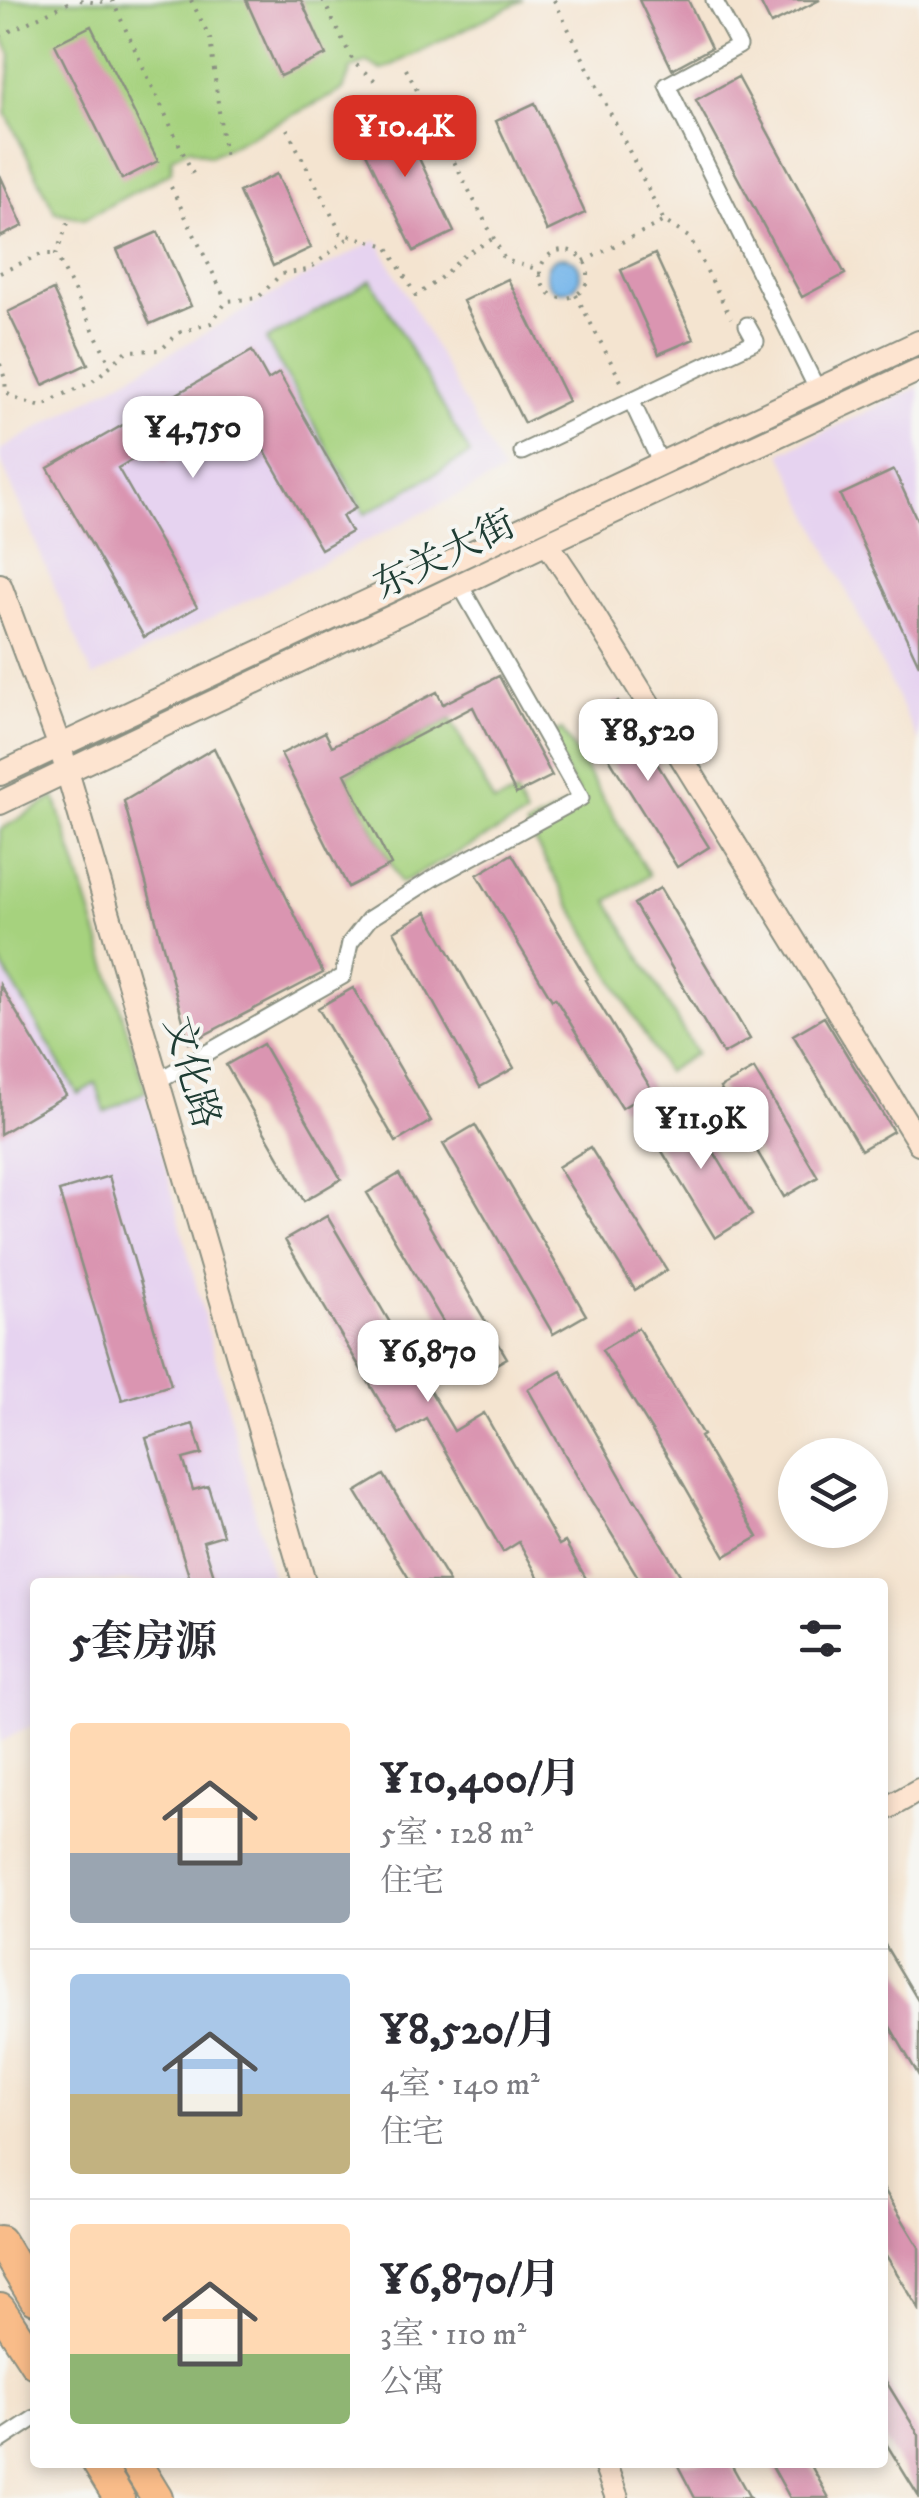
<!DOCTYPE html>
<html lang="zh">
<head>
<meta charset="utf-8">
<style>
	body { margin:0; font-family:"IM FELL DW Pica","Noto Serif SC",serif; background:#f7f7f7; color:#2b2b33; height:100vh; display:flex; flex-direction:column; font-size:38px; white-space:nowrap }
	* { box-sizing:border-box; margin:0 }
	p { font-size:32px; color:#7c7c81 }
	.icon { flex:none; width:55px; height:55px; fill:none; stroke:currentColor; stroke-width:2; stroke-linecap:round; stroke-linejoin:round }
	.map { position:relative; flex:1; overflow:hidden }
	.sheet { position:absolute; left:30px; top:1578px; width:858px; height:890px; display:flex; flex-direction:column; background:#fff; border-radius:10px; box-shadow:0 5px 15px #0003 }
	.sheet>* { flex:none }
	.tools { position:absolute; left:778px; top:1438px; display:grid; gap:20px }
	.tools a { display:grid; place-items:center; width:110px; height:110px; border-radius:50%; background:#fff; box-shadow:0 5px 15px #0003; font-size:50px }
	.price { position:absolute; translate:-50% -85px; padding:0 22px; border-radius:20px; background:#fff; color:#222; font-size:32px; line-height:65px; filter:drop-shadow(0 2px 5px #0008) }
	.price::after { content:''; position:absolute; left:50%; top:60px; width:30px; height:22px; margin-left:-15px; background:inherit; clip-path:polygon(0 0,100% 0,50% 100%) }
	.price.current { background:#d93025; color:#fff }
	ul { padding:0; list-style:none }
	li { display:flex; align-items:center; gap:30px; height:250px; padding:0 40px }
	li+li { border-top:2px solid #e1e1e2 }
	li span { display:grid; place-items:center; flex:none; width:280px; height:200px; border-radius:10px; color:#555 }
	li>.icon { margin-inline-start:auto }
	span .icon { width:120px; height:120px; fill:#fffc; stroke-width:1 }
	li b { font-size:42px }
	h2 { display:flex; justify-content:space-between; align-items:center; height:120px; padding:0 40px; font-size:42px }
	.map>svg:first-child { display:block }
</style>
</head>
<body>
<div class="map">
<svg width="919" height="2498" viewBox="0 0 919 2498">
	<rect width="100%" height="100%" fill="#f6f6f2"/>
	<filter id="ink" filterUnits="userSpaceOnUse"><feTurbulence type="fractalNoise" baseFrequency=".01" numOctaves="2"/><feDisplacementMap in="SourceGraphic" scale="20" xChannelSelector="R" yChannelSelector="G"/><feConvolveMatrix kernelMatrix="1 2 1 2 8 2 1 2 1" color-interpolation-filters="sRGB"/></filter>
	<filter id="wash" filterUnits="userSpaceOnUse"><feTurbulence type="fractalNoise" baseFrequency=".0048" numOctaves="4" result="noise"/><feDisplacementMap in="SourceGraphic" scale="40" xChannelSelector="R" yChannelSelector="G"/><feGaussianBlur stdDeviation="2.25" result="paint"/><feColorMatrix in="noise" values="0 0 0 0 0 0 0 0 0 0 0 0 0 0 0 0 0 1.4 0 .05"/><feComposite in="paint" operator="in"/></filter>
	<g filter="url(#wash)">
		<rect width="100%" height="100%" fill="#f4e4d0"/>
		<path fill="#e6d3f0" d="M377,240L503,473L93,677L0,459V450L286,287Z
			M919,387V743L781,453Z
			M0,962L77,1093L96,1083L105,1111L146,1091L273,1582H35V1724L0,1742Z"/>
		<path fill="#a6d27e" stroke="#628859" stroke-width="2.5" d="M0,0H523L382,70L366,62L351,69L343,90L210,156L190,148L172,157L171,172L84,219L55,212L6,113L11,55L0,32Z
			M371,280L470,454L365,514L266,340Z
			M451,719L494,803L516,794L526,816L401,883L346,776Z
			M562,730L649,875L608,901L696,1053L666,1072L526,827L580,798L547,736Z
			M55,797L146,1091L105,1112L96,1083L78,1094L0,962V830Z"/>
		<path fill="#76b6ea" stroke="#4a7a8f" stroke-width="2.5" d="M546 274a17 17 0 1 1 34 0a17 17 0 1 1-34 0Z"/>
		<g id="blocks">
			<path fill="#da95b1" d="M246,0H301L326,55L280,76Z
				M639,0H688L711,48L672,69Z
				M759,0H820L771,24Z
				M91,26L158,161L122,179L55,44Z
				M738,77L845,274L802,297L696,100Z
				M535,103L585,213L547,231L496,121Z
				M396,110L454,232L414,251L355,130Z
				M277,174L311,248L273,266L239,192Z
				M0,175L23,226L0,237Z
				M158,232L191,306L150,324L117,250Z
				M655,254L694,339L659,354L621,270Z
				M508,279L568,401L524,423L463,301Z
				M53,290L88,364L43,385L8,312Z
				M252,351L268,380L279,373L356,508L342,516L351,532L321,549L237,403L211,418L218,430L164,461L156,446L118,468L197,607L144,637L48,468Z
				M894,470L919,524V665L840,495Z
				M499,676L552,776L516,794L473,707L345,774L391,865L348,887L281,754L325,732L332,746L437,692L443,704Z
				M618,701L709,847L677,867L586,721Z
				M214,748L323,973L189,1043L124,801Z
				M512,854L587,979L585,980L652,1090L622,1108L555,998L552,1000L477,875Z
				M660,888L750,1039L723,1054L634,904Z
				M427,912L514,1068L480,1087L394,931Z
				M0,985L66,1095L0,1134Z
				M353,988L431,1121L396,1142L318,1008Z
				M824,1017L893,1131L861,1150L793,1035Z
				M263,1044L341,1179L304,1201L226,1065Z
				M754,1069L818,1177L784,1197L720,1088Z
				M687,1107L752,1215L715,1238L649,1130Z
				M475,1125L586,1315L553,1334L443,1144Z
				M590,1147L667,1270L635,1290L558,1167Z
				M399,1174L507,1358L475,1376L367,1193Z
				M109,1176L171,1385L122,1400L59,1191Z
				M327,1216L454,1431L484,1413L559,1545L565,1542L588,1582H541L519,1542L503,1552L426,1418L399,1434L285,1240Z
				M638,1328L703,1435L700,1437L758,1537L725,1556L668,1457L602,1350Z
				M561,1371L634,1500L635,1499L682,1578L675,1582H641L589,1497L528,1389Z
				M193,1424L202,1454L183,1459L193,1490L208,1486L223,1535L203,1541L216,1582H191L146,1438Z
				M384,1475L449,1582H411L356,1492Z
				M882,1940L919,2002V2076L882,2013Z
				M882,2186L919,2247V2309L882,2249Z
				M882,2375L919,2435V2497L882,2437Z
				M676,2462H730L750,2498H695Z
				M770,2462H809L829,2498H790Z"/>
		</g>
	</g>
	<g filter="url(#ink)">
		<use href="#blocks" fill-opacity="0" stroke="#8a9082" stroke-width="2.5"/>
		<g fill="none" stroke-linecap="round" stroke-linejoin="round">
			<defs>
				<path id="street" d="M714,0L739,46L667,85L818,391
					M631,400L661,464
					M522,452L756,341L747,325
					M159,1080L343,976L350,943L369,919L435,877L581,798L460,585
					M0,2441L35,2418"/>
				<path id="secondary" d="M547,543L572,580L919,1143
					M0,585L60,747L304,1582
					M0,774L919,342
					M0,803L547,543L919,370
					M882,1811L919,1790
					M604,2462L617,2498"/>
				<path id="highway" d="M0,2241L35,2299
					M0,2309L35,2363
					M97,2462L119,2498
					M135,2462L157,2498"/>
			</defs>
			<use href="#street" stroke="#8a9082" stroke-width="19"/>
			<use href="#secondary" stroke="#8a9082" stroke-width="26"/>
			<use href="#highway" stroke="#8a9082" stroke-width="34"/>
			<path stroke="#8a9082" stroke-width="4" stroke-dasharray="2.5 8" stroke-linecap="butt" d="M80,0L97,3L110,0
				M112,0L194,176
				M191,0L210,38L225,160
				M323,0L354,63L378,83
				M554,0L664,221
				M0,36L74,0
				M406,69L505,260L540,270
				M287,129L341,233L387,246L416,296L437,281L465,255L494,238
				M171,187L226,300
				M68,223L56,254L110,364
				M540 274a24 24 0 1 1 48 0a24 24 0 1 1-48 0Z
				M584,261L664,221L690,238L731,318
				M0,273L41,254H56
				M576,295L624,387
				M0,364L5,379L6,393L19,400L42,407L60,396L92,382L127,351L161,350L178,333L211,323L227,301L258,298L281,274L308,270L351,236"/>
			<use href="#street" stroke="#fff" stroke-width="15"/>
			<use href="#secondary" stroke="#fde4d0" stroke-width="22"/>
			<use href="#highway" stroke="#f9bc89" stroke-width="30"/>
		</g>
	</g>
	<g text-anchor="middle" stroke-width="8" stroke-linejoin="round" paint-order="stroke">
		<g font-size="38" fill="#1f3d34" stroke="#f6f6f2">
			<text transform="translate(444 554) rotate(-26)" y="13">东关大街</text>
			<text transform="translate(193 1072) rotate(74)" y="13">文化路</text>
		</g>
	</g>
</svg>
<div class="tools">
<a><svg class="icon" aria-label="layers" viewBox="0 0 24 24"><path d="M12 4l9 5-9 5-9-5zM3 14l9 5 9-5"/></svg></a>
</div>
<b class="price current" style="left:405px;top:180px">¥10.4K</b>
<b class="price" style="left:193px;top:481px">¥4,750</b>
<b class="price" style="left:648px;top:784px">¥8,520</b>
<b class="price" style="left:701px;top:1172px">¥11.9K</b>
<b class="price" style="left:428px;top:1405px">¥6,870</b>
<section class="sheet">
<h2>5套房源<svg class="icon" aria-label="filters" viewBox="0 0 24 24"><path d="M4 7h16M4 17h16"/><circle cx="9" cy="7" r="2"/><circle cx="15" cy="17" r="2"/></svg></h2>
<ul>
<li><span style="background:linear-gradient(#ffd9b3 65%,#9aa5b1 0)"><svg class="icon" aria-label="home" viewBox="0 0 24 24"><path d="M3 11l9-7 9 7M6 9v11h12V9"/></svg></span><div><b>¥10,400/月</b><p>5室 · 128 m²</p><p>住宅</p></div></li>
<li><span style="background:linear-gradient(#a9c7e8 60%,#c2b280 0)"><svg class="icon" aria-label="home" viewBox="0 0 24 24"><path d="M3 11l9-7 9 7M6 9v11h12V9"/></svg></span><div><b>¥8,520/月</b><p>4室 · 140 m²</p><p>住宅</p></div></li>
<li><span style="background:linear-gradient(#ffd9b3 65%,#8fb573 0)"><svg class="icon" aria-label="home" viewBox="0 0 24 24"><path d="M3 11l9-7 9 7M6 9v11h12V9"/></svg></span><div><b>¥6,870/月</b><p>3室 · 110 m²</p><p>公寓</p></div></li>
</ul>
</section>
</div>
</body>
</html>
